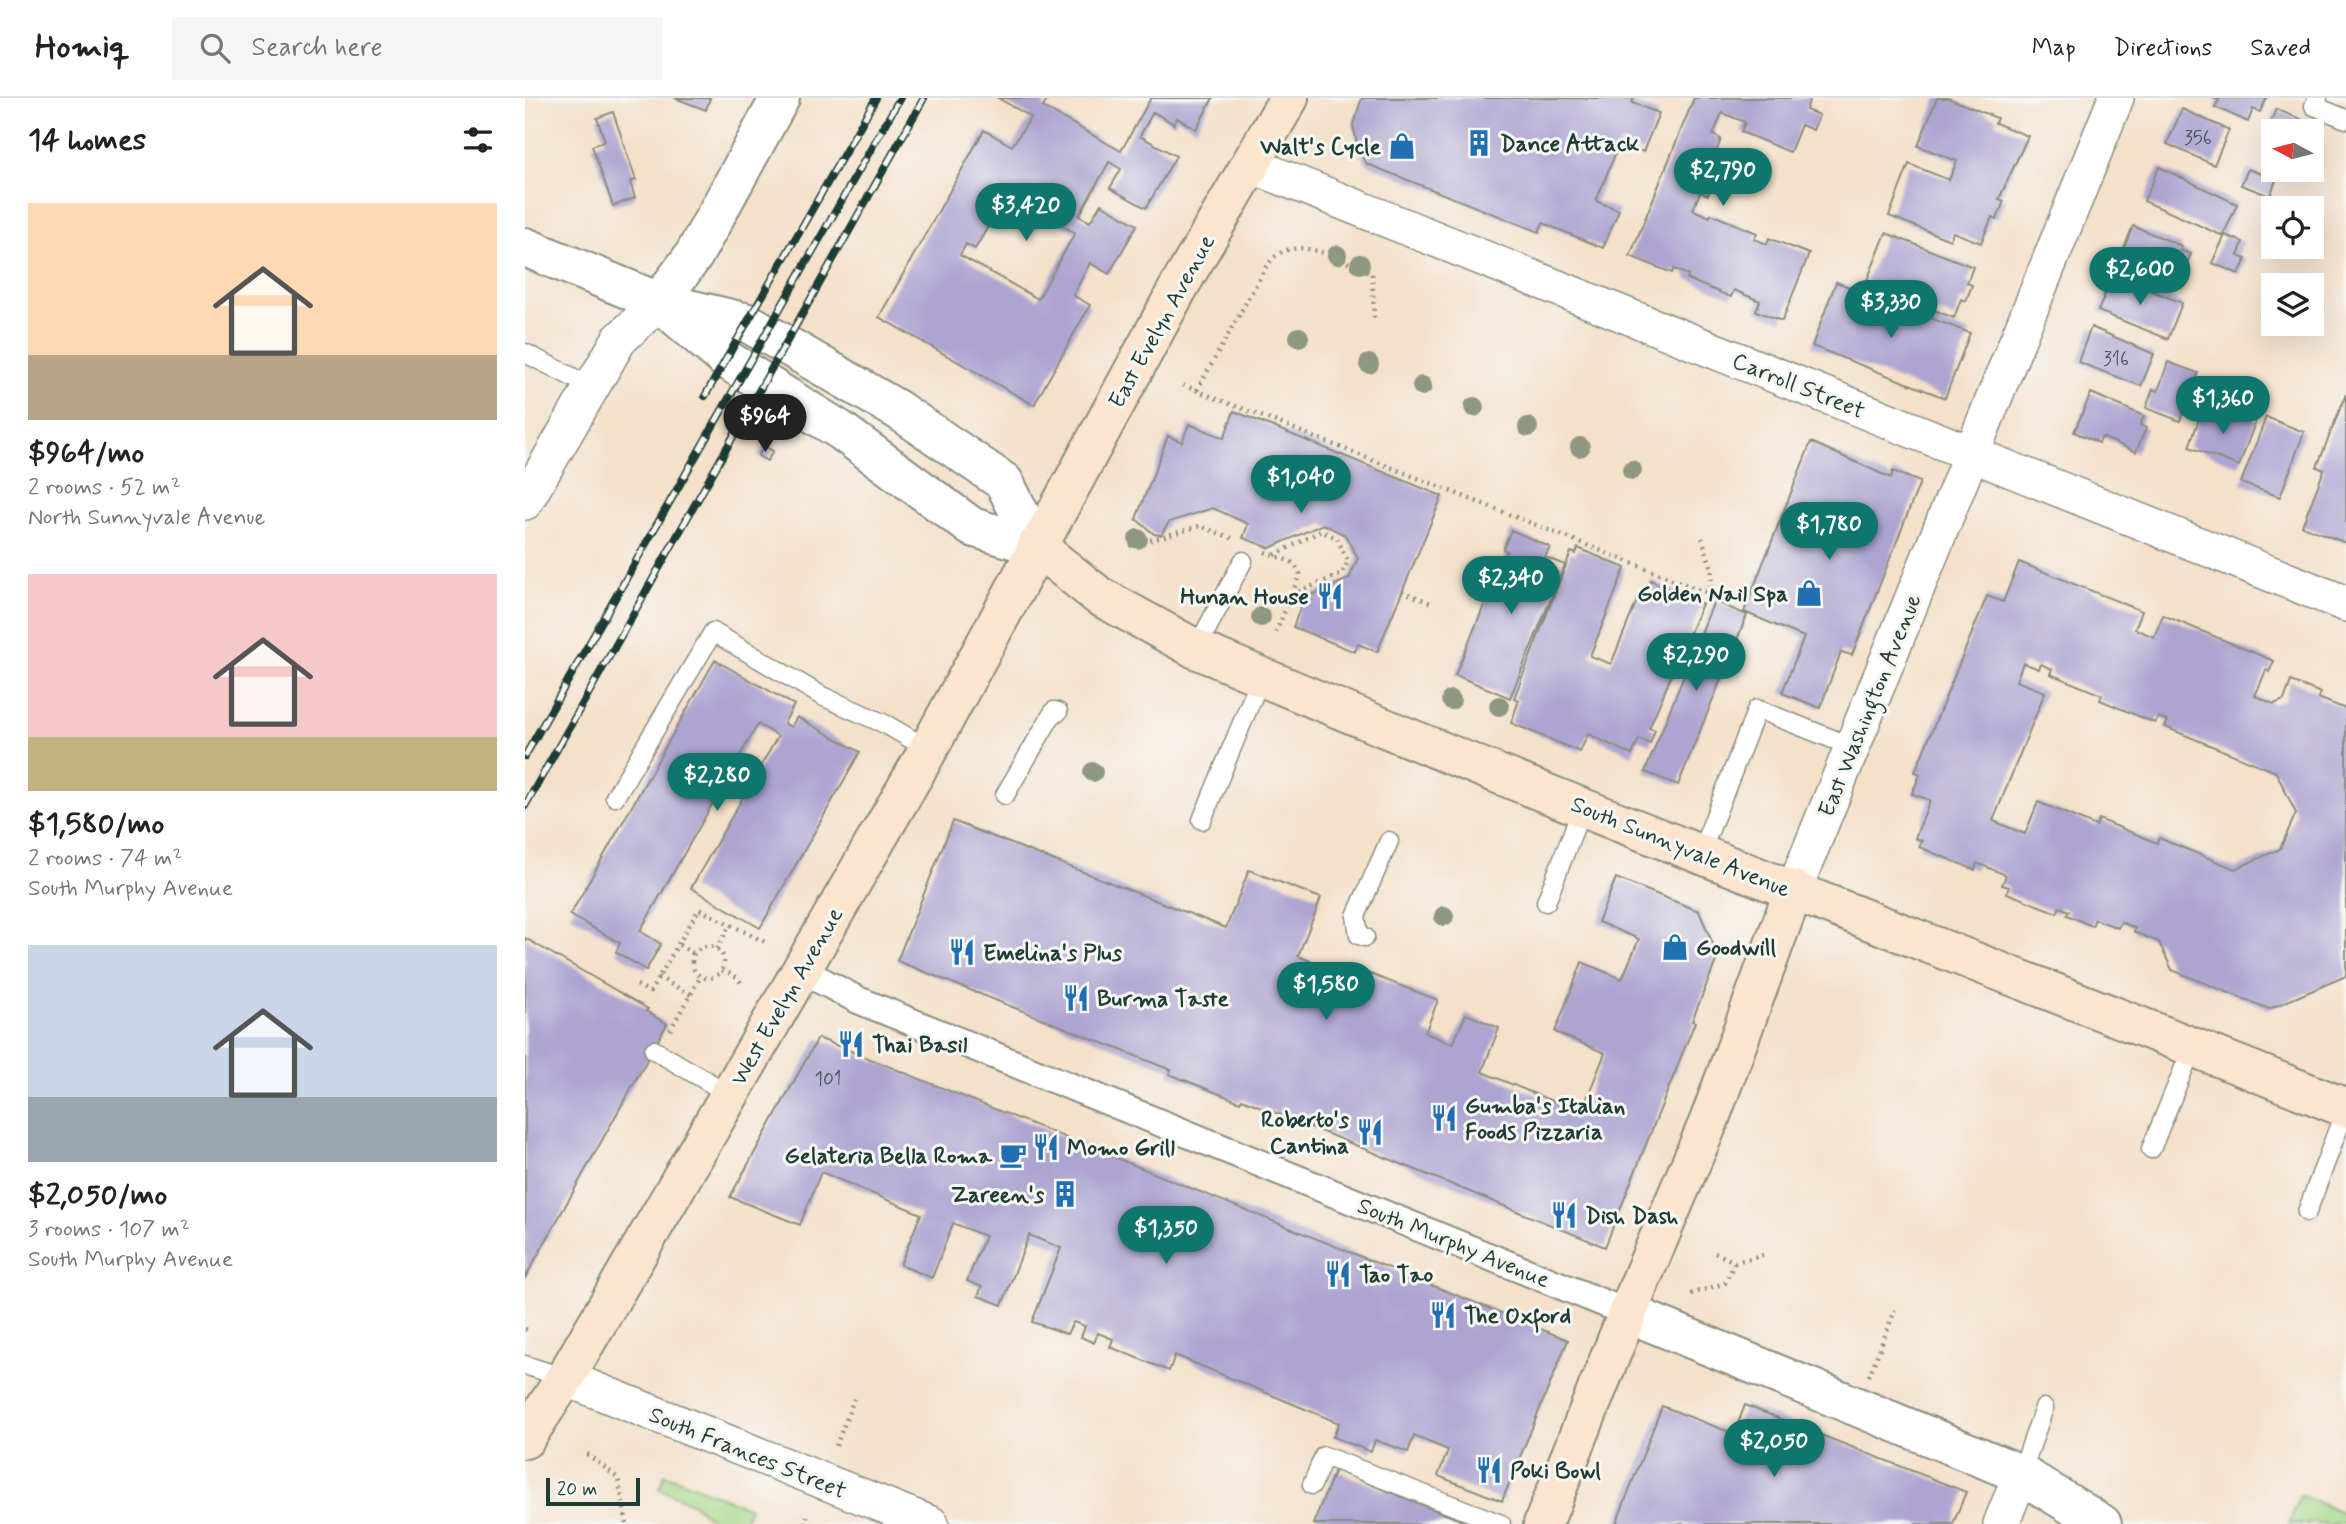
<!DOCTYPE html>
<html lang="en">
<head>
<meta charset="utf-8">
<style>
	body { margin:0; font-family:Mynerve,sans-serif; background:#f6f6f6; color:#222; height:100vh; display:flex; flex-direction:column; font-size:26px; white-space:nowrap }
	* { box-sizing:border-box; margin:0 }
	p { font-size:23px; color:#767676 }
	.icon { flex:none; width:38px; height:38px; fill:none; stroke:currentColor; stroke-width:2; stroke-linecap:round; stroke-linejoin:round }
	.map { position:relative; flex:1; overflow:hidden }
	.details { display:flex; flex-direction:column; background:#fff; width:525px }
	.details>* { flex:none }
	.needle { width:46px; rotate:277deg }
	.controls { position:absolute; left:1736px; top:21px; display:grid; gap:14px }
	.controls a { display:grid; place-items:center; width:63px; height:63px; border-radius:0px; background:#fff; box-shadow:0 7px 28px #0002; font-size:35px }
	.scale { position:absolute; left:21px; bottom:18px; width:94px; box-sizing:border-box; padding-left:7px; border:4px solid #1f3d34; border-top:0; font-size:19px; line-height:24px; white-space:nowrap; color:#1f3d34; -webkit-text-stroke:5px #f6f6f2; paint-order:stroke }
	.price { position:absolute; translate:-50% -60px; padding:0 16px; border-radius:24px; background:#0f766e; color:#fff; font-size:23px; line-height:46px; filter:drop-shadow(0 2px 4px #0008) }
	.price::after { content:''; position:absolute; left:50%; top:42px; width:21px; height:16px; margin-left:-10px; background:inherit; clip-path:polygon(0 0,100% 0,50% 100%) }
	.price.selected { background:#222; color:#fff }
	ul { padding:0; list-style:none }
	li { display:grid; align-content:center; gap:14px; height:371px; padding:0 28px }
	li span { display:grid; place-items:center; height:217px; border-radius:0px; color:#555 }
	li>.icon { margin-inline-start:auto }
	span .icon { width:126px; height:126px; fill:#fffc; stroke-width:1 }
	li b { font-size:30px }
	h2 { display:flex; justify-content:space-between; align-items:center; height:84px; padding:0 28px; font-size:30px }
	header { display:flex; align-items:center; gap:42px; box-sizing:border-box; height:98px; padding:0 35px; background:#fff; border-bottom:2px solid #e0e0e0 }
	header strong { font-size:33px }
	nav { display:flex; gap:38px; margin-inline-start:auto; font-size:24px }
	.search { width:490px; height:63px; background:#f6f6f6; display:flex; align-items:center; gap:18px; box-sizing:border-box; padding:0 24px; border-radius:0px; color:#767676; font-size:26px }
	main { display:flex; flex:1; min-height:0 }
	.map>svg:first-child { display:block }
</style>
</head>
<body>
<header>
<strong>Homiq</strong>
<div class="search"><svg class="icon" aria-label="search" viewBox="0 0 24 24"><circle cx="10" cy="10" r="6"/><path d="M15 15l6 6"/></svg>Search here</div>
<nav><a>Map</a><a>Directions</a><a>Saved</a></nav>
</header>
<main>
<section class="details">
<h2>14 homes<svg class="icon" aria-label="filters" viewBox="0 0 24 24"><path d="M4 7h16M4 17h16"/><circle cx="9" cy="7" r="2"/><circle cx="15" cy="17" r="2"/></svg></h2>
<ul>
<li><span style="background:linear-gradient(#ffd9b3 70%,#b9a48a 0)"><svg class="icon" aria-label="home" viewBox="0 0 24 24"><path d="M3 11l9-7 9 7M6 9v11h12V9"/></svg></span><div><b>$964/mo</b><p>2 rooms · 52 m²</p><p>North Sunnyvale Avenue</p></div></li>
<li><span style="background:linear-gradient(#f6c9c9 75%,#c2b280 0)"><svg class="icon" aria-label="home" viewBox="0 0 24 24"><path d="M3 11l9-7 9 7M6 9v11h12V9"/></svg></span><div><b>$1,580/mo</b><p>2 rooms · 74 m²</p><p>South Murphy Avenue</p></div></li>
<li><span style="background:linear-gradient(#c9d6e8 70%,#9aa5b1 0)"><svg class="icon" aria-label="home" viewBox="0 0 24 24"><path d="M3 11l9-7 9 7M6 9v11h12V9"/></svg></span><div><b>$2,050/mo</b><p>3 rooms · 107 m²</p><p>South Murphy Avenue</p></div></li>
</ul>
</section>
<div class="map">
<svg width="1821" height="1426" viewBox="0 0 1821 1426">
	<rect width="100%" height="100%" fill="#f6f6f2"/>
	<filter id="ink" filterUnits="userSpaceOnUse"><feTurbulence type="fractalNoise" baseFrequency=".0143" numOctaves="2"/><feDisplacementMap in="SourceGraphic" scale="14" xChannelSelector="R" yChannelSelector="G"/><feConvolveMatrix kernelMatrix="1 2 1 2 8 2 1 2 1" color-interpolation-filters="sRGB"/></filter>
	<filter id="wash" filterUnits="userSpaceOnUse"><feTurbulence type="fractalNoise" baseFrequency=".00686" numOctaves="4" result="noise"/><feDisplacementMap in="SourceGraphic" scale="28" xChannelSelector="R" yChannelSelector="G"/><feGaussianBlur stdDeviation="1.57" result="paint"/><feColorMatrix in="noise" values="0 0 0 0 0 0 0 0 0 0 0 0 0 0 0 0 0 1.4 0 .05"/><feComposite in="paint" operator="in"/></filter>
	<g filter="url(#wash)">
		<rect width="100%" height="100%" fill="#f5e0c9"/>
		<path fill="#a4d786" stroke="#628a5d" stroke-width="2" d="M140,1376L225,1410L218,1426H191L169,1406L134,1391Z
			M1775,1397L1821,1416V1426H1764Z"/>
		<g id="blocks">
			<path fill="#ada4d1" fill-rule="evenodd" d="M150,0H185L181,12Z
				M473,0H523L518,9L596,53L626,0H688L671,31L652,20L649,26L628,14L615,38L651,58L621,110L585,90L596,71L584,64L554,118L565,124L576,106L612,127L584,176L565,165L548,197L565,207L509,307L354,219L459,32L487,48L506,19ZM472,90L495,103L491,108L513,120L515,115L550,135L513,201L435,157L441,146L450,151L475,108L465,102Z
				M837,0H1109L1107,5L1134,15L1118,54L1095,44L1071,103L1094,112L1078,150L1018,125L1014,134L842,66L834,54L828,27Z
				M1169,0H1285L1281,12L1294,17L1288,32L1276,27L1265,54L1216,34L1220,24L1197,15L1188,37L1196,41L1185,70L1192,73L1183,97L1175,94L1168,112L1185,119L1186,116L1232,135L1229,141L1242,146L1244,140L1284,156L1257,223L1231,213L1235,203L1209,192L1206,199L1162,181L1163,177L1149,171L1147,175L1105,158Z
				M1412,0H1423L1472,20L1470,25L1503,38L1474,101L1479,103L1472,121L1467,119L1456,145L1428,134L1425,142L1364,118L1384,66L1424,82L1432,63L1393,48Z
				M1688,0H1742L1735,14L1728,11L1723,24L1690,9L1694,2Z
				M1657,11L1704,32L1689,67L1642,46Z
				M1751,11L1780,23L1775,33L1743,31Z
				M88,14L111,82L105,84L110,100L88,108L67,48L80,43L72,20Z
				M1634,69L1712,106L1698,138L1619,103Z
				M1723,71L1751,82L1745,98L1716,87Z
				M1608,128L1657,148L1655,152L1666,156L1654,184L1644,180L1642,185L1593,164Z
				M1361,135L1448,169L1442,185L1447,187L1441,203L1436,201L1429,220L1341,185Z
				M1700,137L1718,144L1713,158L1721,161L1714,176L1687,165Z
				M1588,177L1657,205L1643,241L1573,213Z
				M1311,184L1445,235L1420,300L1287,248Z
				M1566,229L1629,256L1616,288L1553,264Z
				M1643,264L1673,275L1655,323L1621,310L1628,291L1633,293Z
				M1566,295L1619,318L1615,327L1621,330L1611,354L1577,339L1574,345L1549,334Z
				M1821,296V445L1777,428L1799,372L1792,369Z
				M1702,311L1731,322L1714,368L1664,349L1677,313L1698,321Z
				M709,313L917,398L852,554L833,546L830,554L768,529L779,500L824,481L833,460L820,437L798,426L745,450L718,440L723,426L688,410L644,424L636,437L629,436L611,421L643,338L657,344L664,326L699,340Z
				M1741,319L1779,334L1755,399L1716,385Z
				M1286,344L1366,380L1368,373L1395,384L1327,557L1316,554L1295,610L1257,595L1279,539L1219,514Z
				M239,348L248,353L242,363L233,358Z
				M986,432L1025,449L1020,459L1040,467L985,600L930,577L982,453L978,451Z
				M1053,450L1100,470L1065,558L1086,566L1113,500L1119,502L1126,482L1177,506L1124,630L1130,632L1125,646L1114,641L1107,657L1063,636L1055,654L986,625L994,602L989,600L1046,454L1051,456Z
				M1494,464L1617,513L1610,531L1629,539L1638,517L1749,563L1744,574L1741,572L1730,598L1749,606L1759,602L1766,583L1796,595L1793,600L1821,611V878L1744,911L1647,872L1634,844L1609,834L1610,830L1596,824L1593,830L1570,821L1567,828L1542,817L1544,813L1535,809L1532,815L1482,795L1484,789L1477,787L1481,777L1452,765L1450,772L1394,749L1397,743L1390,740L1405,702L1387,696L1395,676L1390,674L1462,498L1478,504ZM1498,565L1514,571L1516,566L1527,571L1525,576L1577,597L1575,602L1630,625L1633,619L1643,623L1640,629L1751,674L1771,715L1755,751L1710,771L1634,740L1632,745L1574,721L1571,728L1513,704L1500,736L1468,723L1520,594L1491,583Z
				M1189,503L1222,517L1153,687L1120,674Z
				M190,562L269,607L259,625L266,629L272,619L335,654L235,830L166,790L253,638L233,626L115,833L136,846L121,872L91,854L95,845L45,817Z
				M428,723L701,830L724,772L796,800L773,858L805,871L798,890L829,903L840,874L913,902L900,935L928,946L941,916L974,930L957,974L1056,1015L1080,955L1030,934L1057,864L1097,881L1114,841L1073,824L1091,780L1174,813L1193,858L1167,923L1170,924L1080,1149L717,1001L715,1004L644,976L646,972L372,863Z
				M0,840L123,911L121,913L142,926L0,1180Z
				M293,940L1043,1242L977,1403L913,1378L923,1352L889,1338L883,1354L850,1342L846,1354L808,1339L814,1325L650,1257L644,1273L585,1249L588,1241L573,1235L569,1245L556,1239L560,1228L548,1224L542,1236L507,1224L536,1150L504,1137L477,1207L453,1198L457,1189L442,1183L460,1138L428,1125L407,1180L375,1167L396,1116L296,1074L275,1127L205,1099Z
				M1220,1307L1441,1394L1428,1426H1091L1137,1308L1209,1336Z
				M810,1372L945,1426H788Z"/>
		</g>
	</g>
	<g filter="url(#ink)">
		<use href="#blocks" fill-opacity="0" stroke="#8a8e7e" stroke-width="2"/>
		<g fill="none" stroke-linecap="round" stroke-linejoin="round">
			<defs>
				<path id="service" d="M1793,0L1789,8L1821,21
					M0,255L67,289
					M671,551L718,463
					M480,697L529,613L533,614
					M90,699L188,534L297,598L362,627L403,651
					M677,722L736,579
					M1176,754L1232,611L1325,648
					M1021,804L1058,708
					M840,839L834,837L831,818L864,743
					M129,952L204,996
					M1626,1051L1668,948
					M1782,1114L1821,1010
					M0,1267L40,1280
					M1496,1376L1519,1310
					M787,1387L799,1358L976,1426"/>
				<path id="pedestrian" d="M276,872L333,902L1103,1215"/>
				<path id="minor" d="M726,67L1821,506
					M0,404L94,242L134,204
					M1269,792L1591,0
					M40,1280L406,1426
					M1476,1426L1496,1376"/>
				<path id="tertiary" d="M0,149L134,204L223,225L373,312L479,384L511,448
					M134,204L169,157L255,0
					M140,209L202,262L315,332L447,429L511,448
					M1103,1215L1496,1376L1577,1426"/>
				<path id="secondary" d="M511,448L574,498L671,551C1050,713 1438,856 1821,1010
					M0,1341L40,1280L134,1119L398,661L651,194L764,0
					M1018,1426L1118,1177L1184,1023L1269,792"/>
			</defs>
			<use href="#service" stroke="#8a8e7e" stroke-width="21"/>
			<use href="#pedestrian" stroke="#8a8e7e" stroke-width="30"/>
			<use href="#minor" stroke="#8a8e7e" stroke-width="38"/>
			<use href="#tertiary" stroke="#8a8e7e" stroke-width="42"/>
			<use href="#secondary" stroke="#8a8e7e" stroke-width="42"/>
			<path stroke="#8a8e7e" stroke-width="4.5" stroke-dasharray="2 5" stroke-linecap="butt" d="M658,287L1185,496L1187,471L1177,440
				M672,292L741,169C767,130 811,162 847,175L849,220
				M605,448L675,428L709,441
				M740,454L769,465L775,476L749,539
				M750,457L796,433L812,440L823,463L817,476L768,496
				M877,493L908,506
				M154,847L169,856
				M167 864a16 16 0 1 1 32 0a16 16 0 1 1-32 0Z
				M192,851L205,827
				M197,872L212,879L217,886
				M133,879L166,897
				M112,887L125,894L174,811L240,844
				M145,932L176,878
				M1190,1155L1210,1164L1238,1157
				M1166,1196L1200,1185L1210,1164
				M0,1231L4,1232
				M1344,1278L1370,1212
				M311,1348L329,1301
				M62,1356L93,1380L102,1426
				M280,1426L282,1418"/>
			<use href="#service" stroke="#fff" stroke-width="18"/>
			<use href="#pedestrian" stroke="#fff" stroke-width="26"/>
			<use href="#minor" stroke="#fff" stroke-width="35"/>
			<use href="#tertiary" stroke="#fff" stroke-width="38"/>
			<use href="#secondary" stroke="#fce5cf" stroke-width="38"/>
			<defs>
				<path id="rail" d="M180,298L351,0
					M0,658L375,0
					M0,708L399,0"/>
			</defs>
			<use href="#rail" stroke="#1f3d34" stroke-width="8"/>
			<use href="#rail" stroke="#f6f6f2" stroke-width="5" stroke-dasharray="16" stroke-linecap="butt"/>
		</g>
		<g fill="#8e9780">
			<circle cx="812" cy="157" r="10"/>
			<circle cx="835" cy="166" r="10"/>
			<circle cx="774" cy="239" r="10"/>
			<circle cx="844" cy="266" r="10"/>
			<circle cx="897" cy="288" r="10"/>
			<circle cx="949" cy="309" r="10"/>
			<circle cx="1003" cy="329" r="10"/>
			<circle cx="1055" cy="349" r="10"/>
			<circle cx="1107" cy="372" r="10"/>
			<circle cx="613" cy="441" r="10"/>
			<circle cx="736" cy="519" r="10"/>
			<circle cx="926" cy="602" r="10"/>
			<circle cx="974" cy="608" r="10"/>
			<circle cx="568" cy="674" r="10"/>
			<circle cx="919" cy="818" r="10"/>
		</g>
	</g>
	<defs>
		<symbol id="building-bare" viewBox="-9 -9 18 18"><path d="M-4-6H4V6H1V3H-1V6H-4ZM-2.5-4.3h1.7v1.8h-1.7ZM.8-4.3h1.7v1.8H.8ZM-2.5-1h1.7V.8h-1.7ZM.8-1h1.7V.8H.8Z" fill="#1f6fb2" stroke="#f6f6f2" stroke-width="2.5" paint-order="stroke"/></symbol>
		<symbol id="shop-bare" viewBox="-9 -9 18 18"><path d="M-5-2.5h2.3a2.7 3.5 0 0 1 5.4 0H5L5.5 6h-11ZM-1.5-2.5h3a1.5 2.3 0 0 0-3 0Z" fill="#1f6fb2" stroke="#f6f6f2" stroke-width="2.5" paint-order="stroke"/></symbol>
		<symbol id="restaurant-bare" viewBox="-9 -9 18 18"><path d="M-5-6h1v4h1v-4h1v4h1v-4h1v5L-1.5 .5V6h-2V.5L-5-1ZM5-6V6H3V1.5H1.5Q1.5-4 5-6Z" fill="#1f6fb2" stroke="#f6f6f2" stroke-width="2.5" paint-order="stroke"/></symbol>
		<symbol id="cafe-bare" viewBox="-9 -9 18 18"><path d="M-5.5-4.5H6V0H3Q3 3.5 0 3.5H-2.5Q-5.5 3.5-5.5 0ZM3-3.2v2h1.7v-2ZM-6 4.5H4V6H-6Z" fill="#1f6fb2" stroke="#f6f6f2" stroke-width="2.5" paint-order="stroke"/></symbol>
	</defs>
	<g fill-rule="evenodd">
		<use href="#building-bare" x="935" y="26" width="38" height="38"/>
		<use href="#shop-bare" x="858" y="29" width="38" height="38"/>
		<use href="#shop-bare" x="1265" y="476" width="38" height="38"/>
		<use href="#restaurant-bare" x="786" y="479" width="38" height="38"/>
		<use href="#shop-bare" x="1131" y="830" width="38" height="38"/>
		<use href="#restaurant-bare" x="418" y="835" width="38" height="38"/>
		<use href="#restaurant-bare" x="532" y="881" width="38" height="38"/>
		<use href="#restaurant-bare" x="307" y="927" width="38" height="38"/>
		<use href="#restaurant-bare" x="900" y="1001" width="38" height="38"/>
		<use href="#restaurant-bare" x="826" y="1015" width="38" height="38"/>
		<use href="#restaurant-bare" x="502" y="1030" width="38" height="38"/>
		<use href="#cafe-bare" x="469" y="1038" width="38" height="38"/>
		<use href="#building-bare" x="521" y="1077" width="38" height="38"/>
		<use href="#restaurant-bare" x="1020" y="1098" width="38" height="38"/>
		<use href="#restaurant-bare" x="794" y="1157" width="38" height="38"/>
		<use href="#restaurant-bare" x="899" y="1198" width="38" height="38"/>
		<use href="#restaurant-bare" x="945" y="1353" width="38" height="38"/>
	</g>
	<g text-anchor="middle" stroke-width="6" stroke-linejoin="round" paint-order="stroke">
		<g font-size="19" fill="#42575b">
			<text x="1673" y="46">356</text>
			<text x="1591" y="267">316</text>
			<text x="303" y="987">101</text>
		</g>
		<g font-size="23" font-weight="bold" fill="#1f3d34" stroke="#f6f6f2" text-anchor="start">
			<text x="975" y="53">Dance Attack</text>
			<text x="856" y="56" text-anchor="end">Walt's Cycle</text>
			<text x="1263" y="503" text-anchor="end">Golden Nail Spa</text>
			<text x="784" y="506" text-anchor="end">Hunan House</text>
			<text x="1171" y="857">Goodwill</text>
			<text x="458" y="862">Emelina's Plus</text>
			<text x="572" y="908">Burma Taste</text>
			<text x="347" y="954">Thai Basil</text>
			<text x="940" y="1015">Gumba's Italian<tspan x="940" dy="26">Foods Pizzaria</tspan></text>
			<text x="824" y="1029" text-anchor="end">Roberto's<tspan x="824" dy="26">Cantina</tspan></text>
			<text x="542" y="1057">Momo Grill</text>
			<text x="467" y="1065" text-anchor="end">Gelateria Bella Roma</text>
			<text x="519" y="1104" text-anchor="end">Zareen's</text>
			<text x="1060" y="1125">Dish Dash</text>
			<text x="834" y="1184">Tao Tao</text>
			<text x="939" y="1225">The Oxford</text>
			<text x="985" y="1380">Poki Bowl</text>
		</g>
		<g font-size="23" fill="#1f3d34" stroke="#f6f6f2">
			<text transform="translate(636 223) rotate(-61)" y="8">East Evelyn Avenue</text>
			<text transform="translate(1274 287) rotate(22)" y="8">Carroll Street</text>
			<text transform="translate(1344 607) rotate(-68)" y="8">East Washington Avenue</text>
			<text transform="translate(1156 748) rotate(22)" y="8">South Sunnyvale Avenue</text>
			<text transform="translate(261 898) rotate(-60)" y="8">West Evelyn Avenue</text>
			<text transform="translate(929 1144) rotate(22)" y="8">South Murphy Avenue</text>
			<text transform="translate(223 1354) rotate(22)" y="8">South Frances Street</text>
		</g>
	</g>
</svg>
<div class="controls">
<a><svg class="needle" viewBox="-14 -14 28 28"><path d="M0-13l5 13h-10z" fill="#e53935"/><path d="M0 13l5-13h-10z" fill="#767676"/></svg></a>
<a><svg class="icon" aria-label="locate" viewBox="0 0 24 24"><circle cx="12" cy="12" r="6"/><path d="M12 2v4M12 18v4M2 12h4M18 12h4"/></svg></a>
<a><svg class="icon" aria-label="layers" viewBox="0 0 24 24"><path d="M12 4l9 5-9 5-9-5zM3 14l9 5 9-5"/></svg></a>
</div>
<div class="scale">20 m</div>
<b class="price" style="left:1198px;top:110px">$2,790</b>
<b class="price" style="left:501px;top:145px">$3,420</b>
<b class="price" style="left:1615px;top:209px">$2,600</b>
<b class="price" style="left:1366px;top:242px">$3,330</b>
<b class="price" style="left:1698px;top:338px">$1,360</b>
<b class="price selected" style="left:240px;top:356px">$964</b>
<b class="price" style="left:776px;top:417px">$1,040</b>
<b class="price" style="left:1304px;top:464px">$1,780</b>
<b class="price" style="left:986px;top:518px">$2,340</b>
<b class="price" style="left:1171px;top:595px">$2,290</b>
<b class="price" style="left:192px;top:715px">$2,280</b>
<b class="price" style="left:801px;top:924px">$1,580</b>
<b class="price" style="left:641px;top:1168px">$1,350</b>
<b class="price" style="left:1249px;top:1381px">$2,050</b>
</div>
</main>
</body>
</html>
